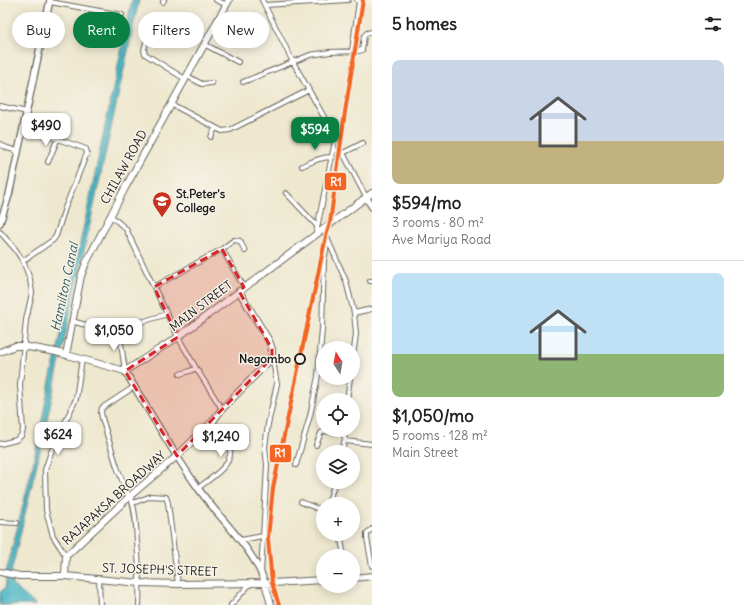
<!DOCTYPE html>
<html lang="en">
<head>
<meta charset="utf-8">
<style>
	body { margin:0; font-family:Delius,sans-serif; background:#f2f2f2; color:#222; height:100vh; display:flex; flex-direction:column; font-size:15px; white-space:nowrap }
	* { box-sizing:border-box; margin:0 }
	p { font-size:13px; color:#767676 }
	.icon { flex:none; width:22px; height:22px; fill:none; stroke:currentColor; stroke-width:2; stroke-linecap:round; stroke-linejoin:round }
	.map { position:relative; flex:1; overflow:hidden }
	.panel { display:flex; flex-direction:column; background:#fff; width:372px }
	.panel>* { flex:none }
	.hud { position:absolute; left:12px; top:12px; width:300px; height:36px; display:flex; gap:8px }
	.needle { width:26px; rotate:349deg }
	.controls { position:absolute; left:316px; top:341px; display:grid; gap:8px }
	.controls a { display:grid; place-items:center; width:44px; height:44px; border-radius:50%; background:#fff; box-shadow:0 2px 10px #0003; font-size:20px }
	.price { position:absolute; translate:-50% -34px; padding:0 9px; border-radius:8px; background:#fff; color:#222; font-size:13px; line-height:26px; filter:drop-shadow(0 1px 2px #0008) }
	.price::after { content:''; position:absolute; left:50%; top:24px; width:12px; height:9px; margin-left:-6px; background:inherit; clip-path:polygon(0 0,100% 0,50% 100%) }
	.price.selected { background:#0b8043; color:#fff }
	ul { padding:0; list-style:none }
	li { display:grid; align-content:center; gap:8px; height:212px; padding:0 20px }
	li+li { border-top:1px solid #e0e0e0 }
	li span { display:grid; place-items:center; height:124px; border-radius:8px; color:#555 }
	li>.icon { margin-inline-start:auto }
	span .icon { width:72px; height:72px; fill:#fffc; stroke-width:1 }
	li b { font-size:17px }
	h2 { display:flex; justify-content:space-between; align-items:center; height:48px; padding:0 20px; font-size:17px }
	.chip { padding:0 14px; border-radius:18px; background:#fff; box-shadow:0 2px 10px #0003; font-size:14px; line-height:36px }
	.chip.selected { background:#0b8043; color:#fff }
	main { display:flex; flex:1; min-height:0 }
	.map>svg:first-child { display:block }
</style>
</head>
<body>
<main>
<div class="map">
<svg width="372" height="605" viewBox="0 0 372 605">
	<rect width="100%" height="100%" fill="#f7f3e8"/>
	<filter id="ink" filterUnits="userSpaceOnUse"><feTurbulence type="fractalNoise" baseFrequency=".025" numOctaves="2"/><feDisplacementMap in="SourceGraphic" scale="8" xChannelSelector="R" yChannelSelector="G"/><feConvolveMatrix kernelMatrix="1 2 1 2 8 2 1 2 1" color-interpolation-filters="sRGB"/></filter>
	<filter id="wash" filterUnits="userSpaceOnUse"><feTurbulence type="fractalNoise" baseFrequency=".012" numOctaves="4" result="noise"/><feDisplacementMap in="SourceGraphic" scale="16" xChannelSelector="R" yChannelSelector="G"/><feGaussianBlur stdDeviation="0.9" result="paint"/><feColorMatrix in="noise" values="0 0 0 0 0 0 0 0 0 0 0 0 0 0 0 0 0 1.4 0 .05"/><feComposite in="paint" operator="in"/></filter>
	<g filter="url(#wash)">
		<rect width="100%" height="100%" fill="#eee8cf"/>
		<path fill="#48b5c4" stroke="#326870" d="M132,0H139L42,442L10,577L12,585L36,605H0V592L5,588L6,582L5,577L32,469L50,381L59,343Z"/>
	</g>
	<g filter="url(#ink)">
		<g fill="none" stroke-linecap="round" stroke-linejoin="round">
			<defs>
				<path id="street" d="M216,0L227,5
					M262,0L293,62L333,133L335,141L316,233
					M50,2L122,15
					M163,2L164,0
					M265,5L348,0
					M146,42L144,50L145,54L185,79
					M204,44L238,62
					M352,50L359,2L357,0
					M187,76L202,84L212,83
					M243,82L310,55L330,52L359,51L362,50L364,36L367,33L372,32
					M171,104L222,131L230,130L309,90
					M0,106L27,112
					M211,137L215,128
					M363,143L343,153L366,197
					M0,144L7,148L18,151
					M48,162L58,138
					M302,166C313,161 321,157 333,157
					M286,193L317,226
					M110,215L126,229L178,337L196,368L222,409
					M323,229L346,281L354,313L356,334L353,357
					M0,232L15,249L23,261L30,279L32,293L26,320L20,385L23,430L21,436L16,440L0,444
					M222,249L244,287
					M23,261L53,240L56,236L65,208L87,153L86,149L24,127
					M370,281H372
					M154,287L222,249L234,240L240,241L245,251
					M354,313L372,309
					M72,321L96,328L119,329L167,314
					M119,329L125,371
					M180,374L190,371L196,368
					M347,400L350,378
					M341,430L345,438L342,452
					M345,441L372,444
					M316,445L321,433L324,431L341,433
					M296,465L310,416L318,376L322,329L324,261L328,239
					M198,488C207,481 233,465 230,451C229,445 217,428 213,421
					M130,496C136,510 136,527 137,542C139,564 140,584 139,605
					M129,498L117,467L102,418L101,412L102,408L134,387
					M301,502L316,508L323,509
					M133,503L151,496L166,497L168,503L178,584
					M328,504L335,482
					M0,522L17,523
					M372,529L367,533V538L372,566
					M340,534L344,556
					M241,540L263,536
					M66,556L53,536L46,510L45,470L51,452L76,399L82,359
					M261,573L267,465L265,447L268,424L277,384L272,355
					M99,579L100,605
					M231,605L251,583"/>
				<path id="secondary" d="M366,197L372,207
					M0,223L9,195L50,0
					M125,371C149,411 172,451 198,488C220,520 252,546 265,583"/>
				<path id="primary" d="M0,352L15,346H23L56,352L125,371L178,337L372,193
					M66,355L81,276L86,263L125,188L229,0
					M0,572L20,576H65L140,583L178,584L272,583L323,580
					M65,576L66,556L130,496L177,456L213,421L222,409L266,364L272,355V349L269,341L239,291
					M353,578L372,576
					M265,583L271,605"/>
			</defs>
			<use href="#street" stroke="#66635b" stroke-width="6"/>
			<use href="#secondary" stroke="#66635b" stroke-width="8"/>
			<use href="#primary" stroke="#66635b" stroke-width="8"/>
			<use href="#street" stroke="#fff" stroke-width="4"/>
			<use href="#secondary" stroke="#fff" stroke-width="5.5"/>
			<use href="#primary" stroke="#fff" stroke-width="6"/>
			<defs>
				<path id="rail-1" d="M279,605L272,583L268,538L273,488L326,236L330,223L345,112L363,0"/>
			</defs>
			<use href="#rail-1" stroke="#f7f3e8" stroke-width="7"/>
			<use href="#rail-1" stroke="#f26522" stroke-width="4"/>
		</g>
	</g>
	<path fill="#d62828" fill-opacity="0.2" stroke="#d62828" stroke-width="3" stroke-dasharray="8 5" stroke-linejoin="round" d="M222,249L244,287L239,291L272,349V355L266,364L177,456L125,371L178,337L154,287Z"/>
	<defs>
		<symbol id="school-pin" viewBox="-11 -11 22 30"><path d="M0 17L-7.5 6A9.5 9.5 0 1 1 7.5 6Z" fill="#c8321e" stroke="#f7f3e8"/><path d="M0-5L7-2L0 1L-7-2ZM-4 1L0 2.5L4 1V4Q0 6-4 4Z" fill="#fff"/></symbol>
	</defs>
	<g fill-rule="evenodd">
		<use href="#school-pin" x="151" y="190" width="22" height="30"/>
	</g>
	<circle fill="#f7f3e8" stroke="#1c1c1c" stroke-width="2" cx="300" cy="359" r="5"/>
	<g text-anchor="middle" stroke-width="3" stroke-linejoin="round" paint-order="stroke">
		<g font-size="12" fill="#1c1c1c" stroke="#f7f3e8">
			<text transform="translate(124 167) rotate(-61)" y="4">CHILAW ROAD</text>
			<text transform="translate(201 306) rotate(-37)" y="4">MAIN STREET</text>
			<text transform="translate(114 498) rotate(-42)" y="4">RAJAPAKSA BROADWAY</text>
			<text transform="translate(160 570) rotate(2)" y="4">ST. JOSEPH'S STREET</text>
		</g>
		<g font-size="12" font-weight="bold" fill="#1c1c1c" stroke="#f7f3e8" text-anchor="start">
			<text x="176" y="198">St.Peter's<tspan x="176" dy="14">College</tspan></text>
		</g>
		<g font-size="12" font-weight="bold" fill="#1c1c1c" stroke="#f7f3e8" text-anchor="end">
			<text x="291" y="363">Negombo</text>
		</g>
		<g font-size="13" font-style="italic" fill="#2e595f" stroke="#f7f3e8">
			<text transform="translate(64 287) rotate(-78)" y="5">Hamilton Canal</text>
		</g>
	</g>
	<g stroke="#f7f3e8" stroke-width="1.5">
		<rect x="324" y="172" width="23" height="19" rx="4" fill="#f26522"/>
		<rect x="269" y="444" width="23" height="19" rx="4" fill="#f26522"/>
	</g>
	<g font-size="11" text-anchor="middle" font-weight="bold" fill="#fff">
		<text x="336" y="186">R1</text>
		<text x="280" y="457">R1</text>
	</g>
</svg>
<div class="controls">
<a><svg class="needle" viewBox="-14 -14 28 28"><path d="M0-13l5 13h-10z" fill="#e53935"/><path d="M0 13l5-13h-10z" fill="#767676"/></svg></a>
<a><svg class="icon" aria-label="locate" viewBox="0 0 24 24"><circle cx="12" cy="12" r="6"/><path d="M12 2v4M12 18v4M2 12h4M18 12h4"/></svg></a>
<a><svg class="icon" aria-label="layers" viewBox="0 0 24 24"><path d="M12 4l9 5-9 5-9-5zM3 14l9 5 9-5"/></svg></a>
<a>+</a>
<a>−</a>
</div>
<b class="price" style="left:46px;top:147px">$490</b>
<b class="price selected" style="left:315px;top:151px">$594</b>
<b class="price" style="left:114px;top:352px">$1,050</b>
<b class="price" style="left:58px;top:456px">$624</b>
<b class="price" style="left:221px;top:458px">$1,240</b>
<div class="hud">
<a class="chip">Buy</a>
<a class="chip selected">Rent</a>
<a class="chip">Filters</a>
<a class="chip">New</a>
</div>
</div>
<section class="panel">
<h2>5 homes<svg class="icon" aria-label="filters" viewBox="0 0 24 24"><path d="M4 7h16M4 17h16"/><circle cx="9" cy="7" r="2"/><circle cx="15" cy="17" r="2"/></svg></h2>
<ul>
<li><span style="background:linear-gradient(#c9d6e8 65%,#c2b280 0)"><svg class="icon" aria-label="home" viewBox="0 0 24 24"><path d="M3 11l9-7 9 7M6 9v11h12V9"/></svg></span><div><b>$594/mo</b><p>3 rooms · 80 m²</p><p>Ave Mariya Road</p></div></li>
<li><span style="background:linear-gradient(#bfe0f5 65%,#8fb573 0)"><svg class="icon" aria-label="home" viewBox="0 0 24 24"><path d="M3 11l9-7 9 7M6 9v11h12V9"/></svg></span><div><b>$1,050/mo</b><p>5 rooms · 128 m²</p><p>Main Street</p></div></li>
</ul>
</section>
</main>
</body>
</html>
